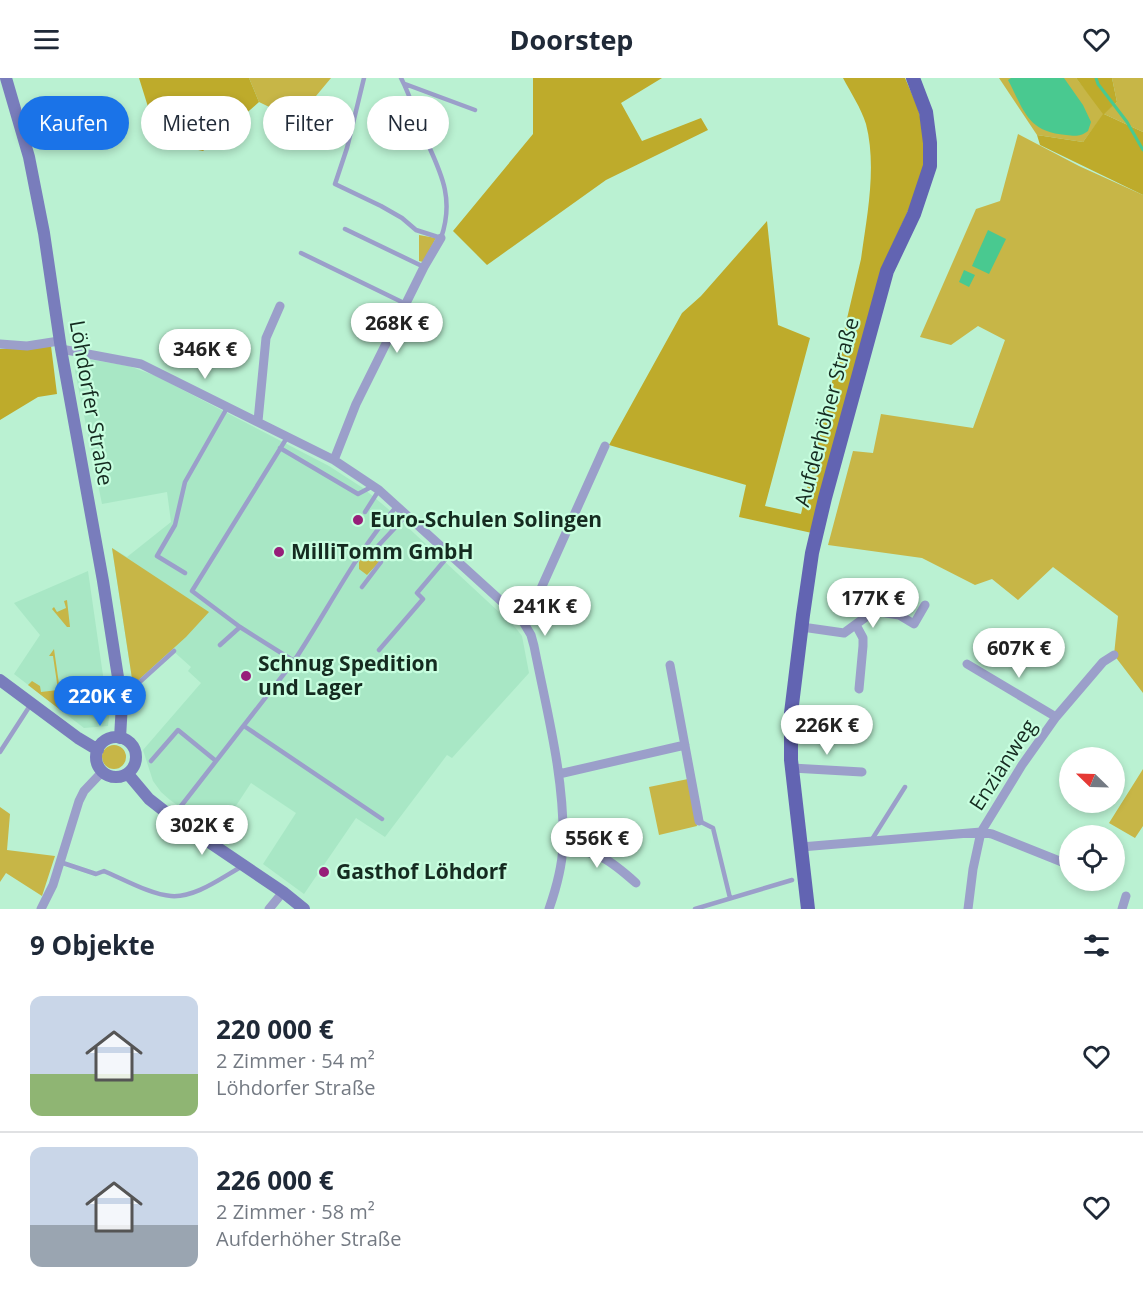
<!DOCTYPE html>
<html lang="de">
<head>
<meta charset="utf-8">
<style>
	body { margin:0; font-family:"Open Sans",sans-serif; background:#f6f6f7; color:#1f2937; height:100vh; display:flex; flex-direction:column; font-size:22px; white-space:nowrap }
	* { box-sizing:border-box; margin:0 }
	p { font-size:20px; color:#747a83 }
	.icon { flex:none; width:33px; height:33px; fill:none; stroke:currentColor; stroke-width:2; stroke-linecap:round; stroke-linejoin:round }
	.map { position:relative; height:831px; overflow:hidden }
	.panel { display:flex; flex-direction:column; background:#fff; flex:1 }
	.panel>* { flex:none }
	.hud { position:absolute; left:18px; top:18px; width:600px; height:54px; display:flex; gap:12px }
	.needle { width:39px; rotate:293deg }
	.fabs { position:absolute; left:1059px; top:669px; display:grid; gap:12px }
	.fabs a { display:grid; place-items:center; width:66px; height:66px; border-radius:50%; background:#fff; box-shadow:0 3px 9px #0003; font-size:30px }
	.price { position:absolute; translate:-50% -51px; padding:0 14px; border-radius:21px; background:#fff; color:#222; font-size:20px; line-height:39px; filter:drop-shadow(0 2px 3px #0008) }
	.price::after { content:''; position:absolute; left:50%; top:36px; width:18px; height:14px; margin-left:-9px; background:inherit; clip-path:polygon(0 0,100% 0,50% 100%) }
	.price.active { background:#1a73e8; color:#fff }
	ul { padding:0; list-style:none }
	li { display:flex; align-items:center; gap:18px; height:150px; padding:0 30px }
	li+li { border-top:2px solid #e0e1e3 }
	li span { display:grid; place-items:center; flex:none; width:168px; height:120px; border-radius:12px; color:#555 }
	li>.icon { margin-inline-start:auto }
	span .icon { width:72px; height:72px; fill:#fffc; stroke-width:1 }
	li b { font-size:26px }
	h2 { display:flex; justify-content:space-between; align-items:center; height:72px; padding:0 30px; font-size:26px }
	.chip { padding:0 21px; border-radius:27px; background:#fff; box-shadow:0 3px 9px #0003; font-size:21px; line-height:54px }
	.chip.active { background:#1a73e8; color:#fff }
	header { display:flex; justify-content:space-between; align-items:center; height:78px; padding:0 30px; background:#fff; font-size:27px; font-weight:700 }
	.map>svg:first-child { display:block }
</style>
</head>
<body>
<header><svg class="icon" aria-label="menu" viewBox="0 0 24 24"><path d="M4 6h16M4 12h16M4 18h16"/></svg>Doorstep<svg class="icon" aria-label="heart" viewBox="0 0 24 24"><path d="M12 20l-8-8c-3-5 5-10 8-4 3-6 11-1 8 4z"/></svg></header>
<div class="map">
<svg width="1143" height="831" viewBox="0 0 1143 831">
	<rect width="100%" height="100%" fill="#baf1d2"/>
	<path fill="#a8e7c5" d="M87,281L129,288L156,298L329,388L363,410L387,430L515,549L522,558L529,595L452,680L447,677L385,759L356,740L304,816L263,786L296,735L251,705L218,755L170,722L161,714L153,703L143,672L201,605L188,593L191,589L172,572L133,607L112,470L127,479L171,444L167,414L102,426L75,293L78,283Z
		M88,493L109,639L108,648L84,650L14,596L40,557L14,525Z"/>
	<path fill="#c7b647" d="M249,0H331L296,42L259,24Z
		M999,0H1076L1104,35L1117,24L1112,0H1143V54L1104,36L1083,64L1037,57Z
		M1018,56L1079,88L1143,117V615L1114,577L1118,538L1053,489L1018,522L992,501L975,507L922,480L828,467L853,373L873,375L881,336L973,350L1005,262L978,248L951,267L920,259L976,131L1000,123Z
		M419,157L436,160L423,184L419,183Z
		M112,470L209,534L186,559L133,607Z
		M371,470L379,476L380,483L367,497L359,491V484Z
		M67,522L70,549H67L52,531L54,529L57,534L66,530L64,523Z
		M54,571L63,634L28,607L32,603L40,608L41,614L58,612L53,578H49Z
		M102 679a12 12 0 1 1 24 0a12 12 0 1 1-24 0Z
		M1143,691V748L1135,760L1109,745Z
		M688,701L697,748L659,757L649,709Z
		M0,729L10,736L7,772L55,778L42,818L6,795L0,804Z"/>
	<path fill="#beab2b" d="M139,0H249L259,24L203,73L159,64Z
		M533,0H662L621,25L642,63L701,40L708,52L606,102L487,187L453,153L533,56Z
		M843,0H905L918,30L925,61L923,92L918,111L886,181L812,455L739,439L746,407L609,367L682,235L701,218L767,143L778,247L810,260L765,428L801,436L861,181C867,138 877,89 866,46C861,30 851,15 843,0Z
		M1076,0H1112L1117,24L1104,36L1143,54V117L1040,67L1037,57L1083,64L1103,36Z
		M51,268L57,316L38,319L0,342V271Z"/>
	<path fill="#49c990" d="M1011,0H1064L1083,27L1091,44L1088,53C1080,59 1075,58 1066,57C1027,54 1024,32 1008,2Z
		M988,152L1006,161L989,196L972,188Z
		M964,192L975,197L969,209L959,204Z"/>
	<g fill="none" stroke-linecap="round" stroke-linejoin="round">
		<path stroke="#49c990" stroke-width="3" d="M1096,0L1098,6L1127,44L1143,72"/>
		<path stroke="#9b9fca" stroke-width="4.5" d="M364,0L347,70L335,106L381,128L402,140L416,152L441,160C456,117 438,90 422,53C415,35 410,17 401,0
			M405,6L475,32
			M345,151L424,189
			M301,175L406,226
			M288,358L192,513L240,549L294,583C328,532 356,474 397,428
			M280,370L358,416L373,408
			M365,434L379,412
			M185,495L157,478L175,447L185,404L227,330
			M362,509L381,484V472L377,469L407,437
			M220,567L240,549
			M379,572L423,521L417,515L450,476
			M121,615L133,610L174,573
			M244,648L382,741
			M0,674L31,626
			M151,683L178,652L216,683
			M174,737L294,583
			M699,743L713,750L730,820
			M871,763L905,709
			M60,784L96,796L104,793C123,801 152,817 171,818C195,820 221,800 241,789
			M695,831L792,802"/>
		<path stroke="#9b9fca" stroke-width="9" d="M0,266L27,268L59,263
			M61,271L141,286L334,382L379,412L522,542L531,557L534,568C547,634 565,701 563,768C562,789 556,811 549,831
			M258,343L266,260L280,228
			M334,382L356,326L424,189L441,160
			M522,542L531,532L539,515L605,368
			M856,547L863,560V568L859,611
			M802,549L844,555L874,533L899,537L914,546L925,527
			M967,586L1056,639
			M670,587L699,743
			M792,690L862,694
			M559,696L685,667
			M563,769C600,775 608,780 636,805
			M801,769L981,754L992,756L1062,784
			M41,831L53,807L79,723L84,713L102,694
			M269,831L283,814
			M968,831L973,791L981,754L1022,687L1056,639L1103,584L1114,577
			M1122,831L1126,818"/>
		<path stroke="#797dbc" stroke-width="12" d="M6,0L29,79L44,155L61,271L103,503L122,625L120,660
			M0,602L78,660L98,672
			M96 679a20 20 0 1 1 40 0a20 20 0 1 1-40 0Z
			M128,696L149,721L172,739L283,814L304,831"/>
		<path stroke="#6264b2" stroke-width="14" d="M808,831L791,682V635L803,537L812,475L825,420L887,193L914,136L930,88V65L926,34L913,0"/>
	</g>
	<g fill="#971e79" stroke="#c7fedf" stroke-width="2">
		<circle cx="358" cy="442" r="6"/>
		<circle cx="279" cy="474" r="6"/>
		<circle cx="246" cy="598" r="6"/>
		<circle cx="324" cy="794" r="6"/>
	</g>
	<g text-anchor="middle" stroke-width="4.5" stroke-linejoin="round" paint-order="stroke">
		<g font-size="21" fill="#152b20" stroke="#c7fedf">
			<text transform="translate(91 325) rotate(80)" y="7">Löhdorfer Straße</text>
			<text transform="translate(827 334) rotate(-75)" y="7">Aufderhöher Straße</text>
			<text transform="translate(1003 687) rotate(-57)" y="7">Enzianweg</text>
		</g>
		<g font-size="21" font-weight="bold" fill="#152b20" stroke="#c7fedf" text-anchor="start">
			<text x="370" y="449">Euro-Schulen Solingen</text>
			<text x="291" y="481">MilliTomm GmbH</text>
			<text x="258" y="593">Schnug Spedition<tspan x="258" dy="24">und Lager</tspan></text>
			<text x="336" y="801">Gasthof Löhdorf</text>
		</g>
	</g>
</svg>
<div class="fabs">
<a><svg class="needle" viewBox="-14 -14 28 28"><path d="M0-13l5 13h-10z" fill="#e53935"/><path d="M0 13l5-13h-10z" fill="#747a83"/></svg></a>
<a><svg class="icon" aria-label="locate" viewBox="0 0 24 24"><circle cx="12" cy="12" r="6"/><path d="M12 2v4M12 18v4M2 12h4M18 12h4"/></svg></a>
</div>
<b class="price" style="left:397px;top:276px">268K €</b>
<b class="price" style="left:205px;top:302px">346K €</b>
<b class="price" style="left:873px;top:551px">177K €</b>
<b class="price" style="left:545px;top:559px">241K €</b>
<b class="price" style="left:1019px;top:601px">607K €</b>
<b class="price active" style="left:100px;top:649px">220K €</b>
<b class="price" style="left:827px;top:678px">226K €</b>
<b class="price" style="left:202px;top:778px">302K €</b>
<b class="price" style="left:597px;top:791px">556K €</b>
<div class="hud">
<a class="chip active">Kaufen</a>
<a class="chip">Mieten</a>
<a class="chip">Filter</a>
<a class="chip">Neu</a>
</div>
</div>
<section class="panel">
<h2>9 Objekte<svg class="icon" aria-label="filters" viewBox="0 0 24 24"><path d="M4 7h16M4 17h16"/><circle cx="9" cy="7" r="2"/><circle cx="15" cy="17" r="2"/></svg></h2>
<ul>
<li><span style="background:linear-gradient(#c9d6e8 65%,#8fb573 0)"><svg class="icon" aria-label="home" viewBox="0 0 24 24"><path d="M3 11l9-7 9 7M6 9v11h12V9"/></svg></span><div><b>220 000 €</b><p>2 Zimmer · 54 m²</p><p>Löhdorfer Straße</p></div><svg class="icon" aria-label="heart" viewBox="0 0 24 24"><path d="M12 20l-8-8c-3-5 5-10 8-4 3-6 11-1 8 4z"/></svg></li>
<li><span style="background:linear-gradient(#c9d6e8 65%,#9aa5b1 0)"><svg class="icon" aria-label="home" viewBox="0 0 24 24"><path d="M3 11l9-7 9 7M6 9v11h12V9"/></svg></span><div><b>226 000 €</b><p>2 Zimmer · 58 m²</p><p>Aufderhöher Straße</p></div><svg class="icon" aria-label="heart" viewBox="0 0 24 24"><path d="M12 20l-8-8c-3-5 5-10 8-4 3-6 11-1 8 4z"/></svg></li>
</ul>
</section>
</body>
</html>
